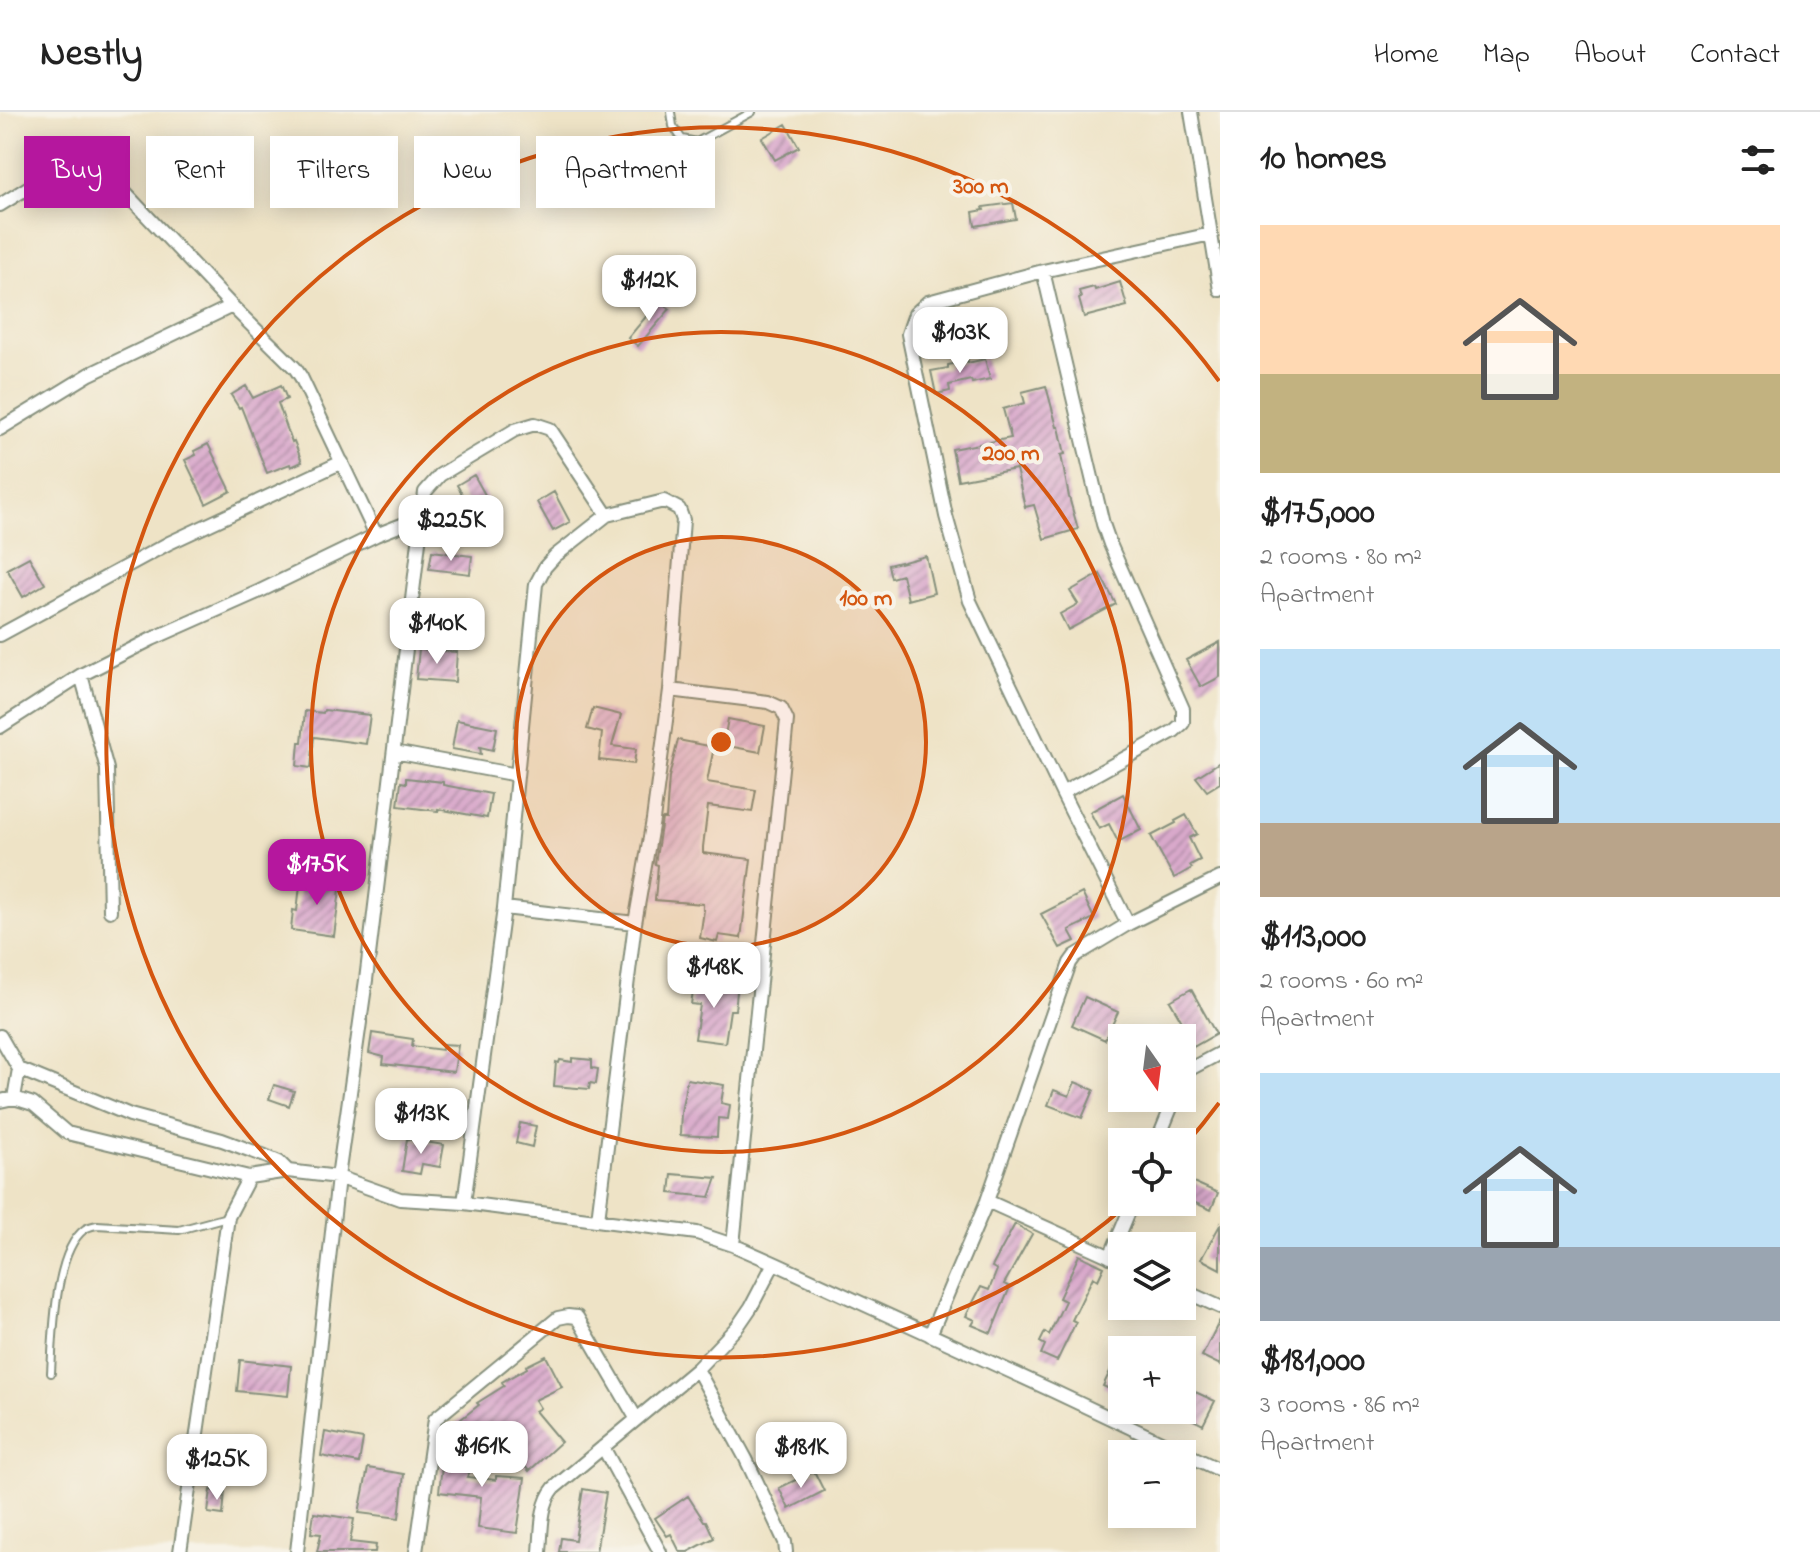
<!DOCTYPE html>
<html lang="en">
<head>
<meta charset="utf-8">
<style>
	body { margin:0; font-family:"Indie Flower",sans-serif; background:#f2f2f2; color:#222; height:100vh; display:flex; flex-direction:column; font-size:30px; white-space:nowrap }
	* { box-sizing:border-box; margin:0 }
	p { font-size:26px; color:#767676 }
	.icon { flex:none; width:44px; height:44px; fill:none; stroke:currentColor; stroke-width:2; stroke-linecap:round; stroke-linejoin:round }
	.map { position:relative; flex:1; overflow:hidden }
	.side { display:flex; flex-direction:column; background:#fff; width:600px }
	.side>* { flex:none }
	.hud { position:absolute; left:24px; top:24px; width:760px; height:72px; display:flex; gap:16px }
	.needle { width:52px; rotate:166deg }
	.buttons { position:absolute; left:1108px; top:912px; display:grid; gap:16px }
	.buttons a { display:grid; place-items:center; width:88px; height:88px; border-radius:0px; background:#fff; box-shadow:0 4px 20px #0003; font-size:40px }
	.price { position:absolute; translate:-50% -68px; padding:0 18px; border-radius:16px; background:#fff; color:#222; font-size:26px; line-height:52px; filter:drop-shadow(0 2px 4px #0008) }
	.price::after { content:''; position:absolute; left:50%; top:48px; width:24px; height:18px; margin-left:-12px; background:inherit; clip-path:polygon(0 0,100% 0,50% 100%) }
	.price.selected { background:#b5179e; color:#fff }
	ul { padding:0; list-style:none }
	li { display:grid; align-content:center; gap:16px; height:424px; padding:0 40px }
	li span { display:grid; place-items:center; height:248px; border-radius:0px; color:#555 }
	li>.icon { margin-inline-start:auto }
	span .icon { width:144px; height:144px; fill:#fffc; stroke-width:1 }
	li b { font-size:34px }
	h2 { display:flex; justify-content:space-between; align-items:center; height:96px; padding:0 40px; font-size:34px }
	.pill { padding:0 28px; border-radius:0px; background:#fff; box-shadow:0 4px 20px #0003; font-size:28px; line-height:72px }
	.pill.selected { background:#b5179e; color:#fff }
	header { display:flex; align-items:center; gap:48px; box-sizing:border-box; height:112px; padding:0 40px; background:#fff; border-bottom:2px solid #e0e0e0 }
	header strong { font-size:38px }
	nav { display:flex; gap:44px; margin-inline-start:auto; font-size:28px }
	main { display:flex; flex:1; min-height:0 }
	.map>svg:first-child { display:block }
</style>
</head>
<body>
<header>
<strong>Nestly</strong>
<nav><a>Home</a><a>Map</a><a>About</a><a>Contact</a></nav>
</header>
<main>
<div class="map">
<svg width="1220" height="1440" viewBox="0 0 1220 1440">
	<defs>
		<pattern id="building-hatch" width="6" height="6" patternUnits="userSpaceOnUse" patternTransform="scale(2)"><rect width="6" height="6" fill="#d9a9cb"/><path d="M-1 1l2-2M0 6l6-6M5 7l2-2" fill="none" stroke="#af8ba6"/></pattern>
	</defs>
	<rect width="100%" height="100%" fill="#f7f3e8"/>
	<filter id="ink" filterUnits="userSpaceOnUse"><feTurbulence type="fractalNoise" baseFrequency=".0125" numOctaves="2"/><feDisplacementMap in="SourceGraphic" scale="16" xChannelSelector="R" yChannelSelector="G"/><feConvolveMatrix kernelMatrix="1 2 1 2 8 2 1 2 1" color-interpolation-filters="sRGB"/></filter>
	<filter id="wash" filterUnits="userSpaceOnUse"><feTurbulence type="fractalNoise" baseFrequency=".006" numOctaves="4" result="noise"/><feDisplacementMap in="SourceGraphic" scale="32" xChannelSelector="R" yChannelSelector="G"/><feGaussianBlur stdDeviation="1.8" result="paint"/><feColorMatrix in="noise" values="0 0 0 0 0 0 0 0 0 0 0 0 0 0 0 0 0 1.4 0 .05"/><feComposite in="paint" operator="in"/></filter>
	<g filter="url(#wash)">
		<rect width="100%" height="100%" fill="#eee3c6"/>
		<g id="blocks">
			<path fill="url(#building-hatch)" d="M786,12L799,35L775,48L762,26Z
				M1013,91L1016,107L975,114L973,100L984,98L983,95Z
				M1120,170L1127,194L1084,205L1079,187L1081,186L1079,179L1094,175L1095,178Z
				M659,189L670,197L638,234L628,226Z
				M985,247L990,267L972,271L971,268L949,273L950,279L936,282L931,259L948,256V253L968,249V251Z
				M281,273L287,287L278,291L292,330L294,329L302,350L291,355L290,352L267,361L241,295L239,296L231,283L246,274L253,286Z
				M1046,274L1057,315H1059L1065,342L1061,343L1069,385L1078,417L1044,427L1034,393L1025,395L1016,357L958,368L952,337L1011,326L1003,297L1025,291L1022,280Z
				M208,332L231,379L206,392L185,348L196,343L194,339Z
				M474,363L494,399L477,409L457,373Z
				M554,380L570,410L553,419L537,390Z
				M432,439L472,444L470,462L429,457Z
				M926,444L934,481L908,488L902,463L891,466L888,453L900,450V451Z
				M29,445L45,472L23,485L7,457Z
				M1100,462L1116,492L1068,518L1060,502L1078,492L1070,479Z
				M1220,530V565L1201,575L1186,548Z
				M419,537L457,540L455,570L416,567Z
				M593,596L621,603L612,634L636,637L634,652L599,648L602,621L587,617Z
				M324,598L370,603L366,632L314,625L311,656L297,654L299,630H302L305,599L323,601Z
				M728,607L765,614L760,640L723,633Z
				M457,608L497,616L493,638L480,635L481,642L452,637Z
				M678,628L714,635L707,670L756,678L752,700L708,694L703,735V741L751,747L741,826L719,823L717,830L700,826L704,798H703V792L655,788L658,753L655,752L662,707H666L669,665Z
				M1220,650V671L1207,679L1196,665Z
				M406,666L443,670V673L491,682L487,706L438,697V699L398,694L401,670L406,671Z
				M1123,682L1141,718L1118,730L1109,712L1099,717L1090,700Z
				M1186,703L1197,722L1189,726L1200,748L1190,753L1192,756L1174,766L1151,724L1176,711L1175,709Z
				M301,765L341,770L334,824L291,818L293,798L297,799Z
				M1082,781L1094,806L1069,818L1075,829L1060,836L1041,802Z
				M719,870L738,871L735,898H730L725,931L695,927L700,893L691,892L694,873L718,877Z
				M1191,877L1216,922L1195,934V933L1182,938V922L1188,920L1170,889Z
				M1085,885L1118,900L1105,928L1072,913Z
				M372,921L413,927L412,934L442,938L443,932L458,933L454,960L383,952L384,945L369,941Z
				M572,946L592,948V956L598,957L596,972L590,971L589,977L554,974L556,950L559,951L560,948L572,950Z
				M687,967L724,973L721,991L730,993L728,1007L718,1006L717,1025L680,1023L681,1000Z
				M1075,970L1094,978L1082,1006L1048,993L1054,978L1069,984Z
				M274,973L294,979L289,994L269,987Z
				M520,1011L536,1014L532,1035L516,1031Z
				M407,1027L444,1033L440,1055L422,1052L420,1062L402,1059Z
				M672,1062L717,1066L710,1085L670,1081Z
				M1182,1065L1218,1081L1211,1098L1182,1085Z
				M1015,1112L1032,1122L1004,1172L1010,1175L991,1221L972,1213L975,1208L966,1204L981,1175L989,1178L997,1158L992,1155Z
				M1220,1113V1157L1201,1147Z
				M1079,1143L1104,1155L1098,1168L1093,1165L1072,1208L1076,1210L1057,1249L1041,1242L1045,1233L1040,1230L1045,1220L1049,1223L1065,1189L1059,1186Z
				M1220,1208V1253L1202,1244Z
				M1122,1234V1283L1103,1274Z
				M546,1244L562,1275L535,1288L540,1296L535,1299L561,1330L529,1359L497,1321L477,1337L456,1311L479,1293L477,1291L504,1274L502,1270L527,1256L526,1254Z
				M240,1248L291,1254L288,1284L237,1279Z
				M1191,1278L1215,1289L1203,1313L1180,1301Z
				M325,1320L363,1327L359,1351L321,1344Z
				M446,1327L478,1344L467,1365L496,1368V1364L525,1366L517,1421L478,1416L481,1385L439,1380L442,1354L438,1351L442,1344L439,1342L440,1337Z
				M368,1356L404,1362L399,1406L359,1401Z
				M814,1359L824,1379L789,1397L779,1376Z
				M583,1377L606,1381L596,1440H559L561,1426L575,1428Z
				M211,1378L225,1379L223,1403L208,1401Z
				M688,1384L704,1409H706L714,1426L688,1440H680L671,1422L667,1424L655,1406Z
				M314,1401L354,1407L350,1430L376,1433L375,1440H317L321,1422L311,1421Z"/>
		</g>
	</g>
	<g filter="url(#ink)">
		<use href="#blocks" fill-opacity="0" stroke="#86907d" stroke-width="2"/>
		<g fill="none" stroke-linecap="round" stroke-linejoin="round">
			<defs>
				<path id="service" d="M671,0L673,14L682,27L697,30L752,0
					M51,1261C53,1226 54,1139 85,1117C88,1115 93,1114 97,1113L179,1118L227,1105"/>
				<path id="minor" d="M1191,0L1220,178
					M0,93L71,49L85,46L96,50L232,194L295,256L301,265L376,423
					M1043,159L1103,412L1110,432L1183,597V611L1174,619L1062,681
					M0,317L90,262L232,194
					M0,523L169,431L342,350
					M81,563L107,657L110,799
					M670,578L768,590L781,596L787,608L733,1133
					M0,615L81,563L152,527L260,479L376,423L422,405
					M394,640L517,663
					M504,796L635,811
					M1128,812L1062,681L970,489L946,404L908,222L915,202L928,190L1043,159L1211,122
					M0,924L19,957L130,1003L222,1028L265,1044L279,1050L288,1059
					M1182,968L1190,957L1220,941
					M14,986L19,957
					M0,989L14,986L33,992L67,1021L249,1065L288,1059L338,1065L400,1087L464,1091L697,1121L733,1133L774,1151L1053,1279L1220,1358
					M1157,1030L1175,986
					M987,1089L1122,1150
					M464,1091L504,796L536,472L545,455L555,444L607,403L664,389L679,397L683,408L670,578L653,708L635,811L598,1107
					M1110,1145L1133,1090
					M1182,1178L1220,1195
					M930,1223L987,1089L1070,851L1075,844L1128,812L1220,766
					M697,1257L746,1347L785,1430L786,1440
					M603,1335L660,1440
					M180,1440L228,1105L249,1065
					M297,1440L338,1065L366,868L425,380L440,363L515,318L535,312L550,317L607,403
					M416,1440L435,1307L558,1206L568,1204L577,1205L636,1306
					M540,1440C542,1419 540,1393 554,1376L697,1257L738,1214L751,1195L774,1151"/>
			</defs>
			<use href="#service" stroke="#86907d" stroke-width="10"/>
			<use href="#minor" stroke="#86907d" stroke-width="16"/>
			<use href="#service" stroke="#fff" stroke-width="6"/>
			<use href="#minor" stroke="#fff" stroke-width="12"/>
		</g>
	</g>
	<circle cx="721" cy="630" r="205" fill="#d45610" fill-opacity=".12"/>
	<g fill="none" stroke="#d45610" stroke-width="4">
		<circle cx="721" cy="630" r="205"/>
		<circle cx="721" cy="630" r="410"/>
		<path d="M1219 991A615 615 0 0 1 1185 1033M1129 1091A615 615 0 1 1 1219 269"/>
	</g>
	<circle cx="721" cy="630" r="12" fill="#d45610" stroke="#f7f3e8" stroke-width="4"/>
	<g font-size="24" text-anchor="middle" font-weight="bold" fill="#d45610" stroke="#f7f3e8" stroke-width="8" stroke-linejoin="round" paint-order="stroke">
		<text x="981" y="81">300 m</text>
		<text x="1011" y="348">200 m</text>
		<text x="866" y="493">100 m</text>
	</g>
</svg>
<div class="buttons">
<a><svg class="needle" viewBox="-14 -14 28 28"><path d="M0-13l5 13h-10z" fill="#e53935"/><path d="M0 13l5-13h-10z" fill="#767676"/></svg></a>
<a><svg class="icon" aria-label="locate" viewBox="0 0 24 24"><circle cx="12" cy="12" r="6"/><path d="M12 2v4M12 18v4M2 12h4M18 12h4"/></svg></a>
<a><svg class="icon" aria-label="layers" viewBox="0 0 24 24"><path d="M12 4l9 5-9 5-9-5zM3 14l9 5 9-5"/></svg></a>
<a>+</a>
<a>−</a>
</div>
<b class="price" style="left:649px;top:211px">$112K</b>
<b class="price" style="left:960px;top:263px">$103K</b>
<b class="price" style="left:451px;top:451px">$225K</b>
<b class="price" style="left:437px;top:554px">$140K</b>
<b class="price selected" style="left:317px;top:795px">$175K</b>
<b class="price" style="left:714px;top:898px">$148K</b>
<b class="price" style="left:421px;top:1044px">$113K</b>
<b class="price" style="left:482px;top:1377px">$161K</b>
<b class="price" style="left:801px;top:1378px">$181K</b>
<b class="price" style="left:217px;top:1390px">$125K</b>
<div class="hud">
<a class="pill selected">Buy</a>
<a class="pill">Rent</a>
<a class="pill">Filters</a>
<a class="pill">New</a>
<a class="pill">Apartment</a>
</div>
</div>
<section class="side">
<h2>10 homes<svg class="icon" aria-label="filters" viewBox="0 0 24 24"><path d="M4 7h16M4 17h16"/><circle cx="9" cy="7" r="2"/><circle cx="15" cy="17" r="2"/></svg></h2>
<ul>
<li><span style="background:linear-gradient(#ffd9b3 60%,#c2b280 0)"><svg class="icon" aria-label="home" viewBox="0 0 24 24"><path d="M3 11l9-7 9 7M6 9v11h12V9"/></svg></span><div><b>$175,000</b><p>2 rooms · 80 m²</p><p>Apartment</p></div></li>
<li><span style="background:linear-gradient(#bfe0f5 70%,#b9a48a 0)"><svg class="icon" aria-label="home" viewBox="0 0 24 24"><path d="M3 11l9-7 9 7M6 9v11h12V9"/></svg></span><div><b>$113,000</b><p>2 rooms · 60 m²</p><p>Apartment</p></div></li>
<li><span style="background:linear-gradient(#bfe0f5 70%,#9aa5b1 0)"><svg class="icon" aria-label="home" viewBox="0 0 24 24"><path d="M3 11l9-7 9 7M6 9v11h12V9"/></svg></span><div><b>$181,000</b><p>3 rooms · 86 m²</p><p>Apartment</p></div></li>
</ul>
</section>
</main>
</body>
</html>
